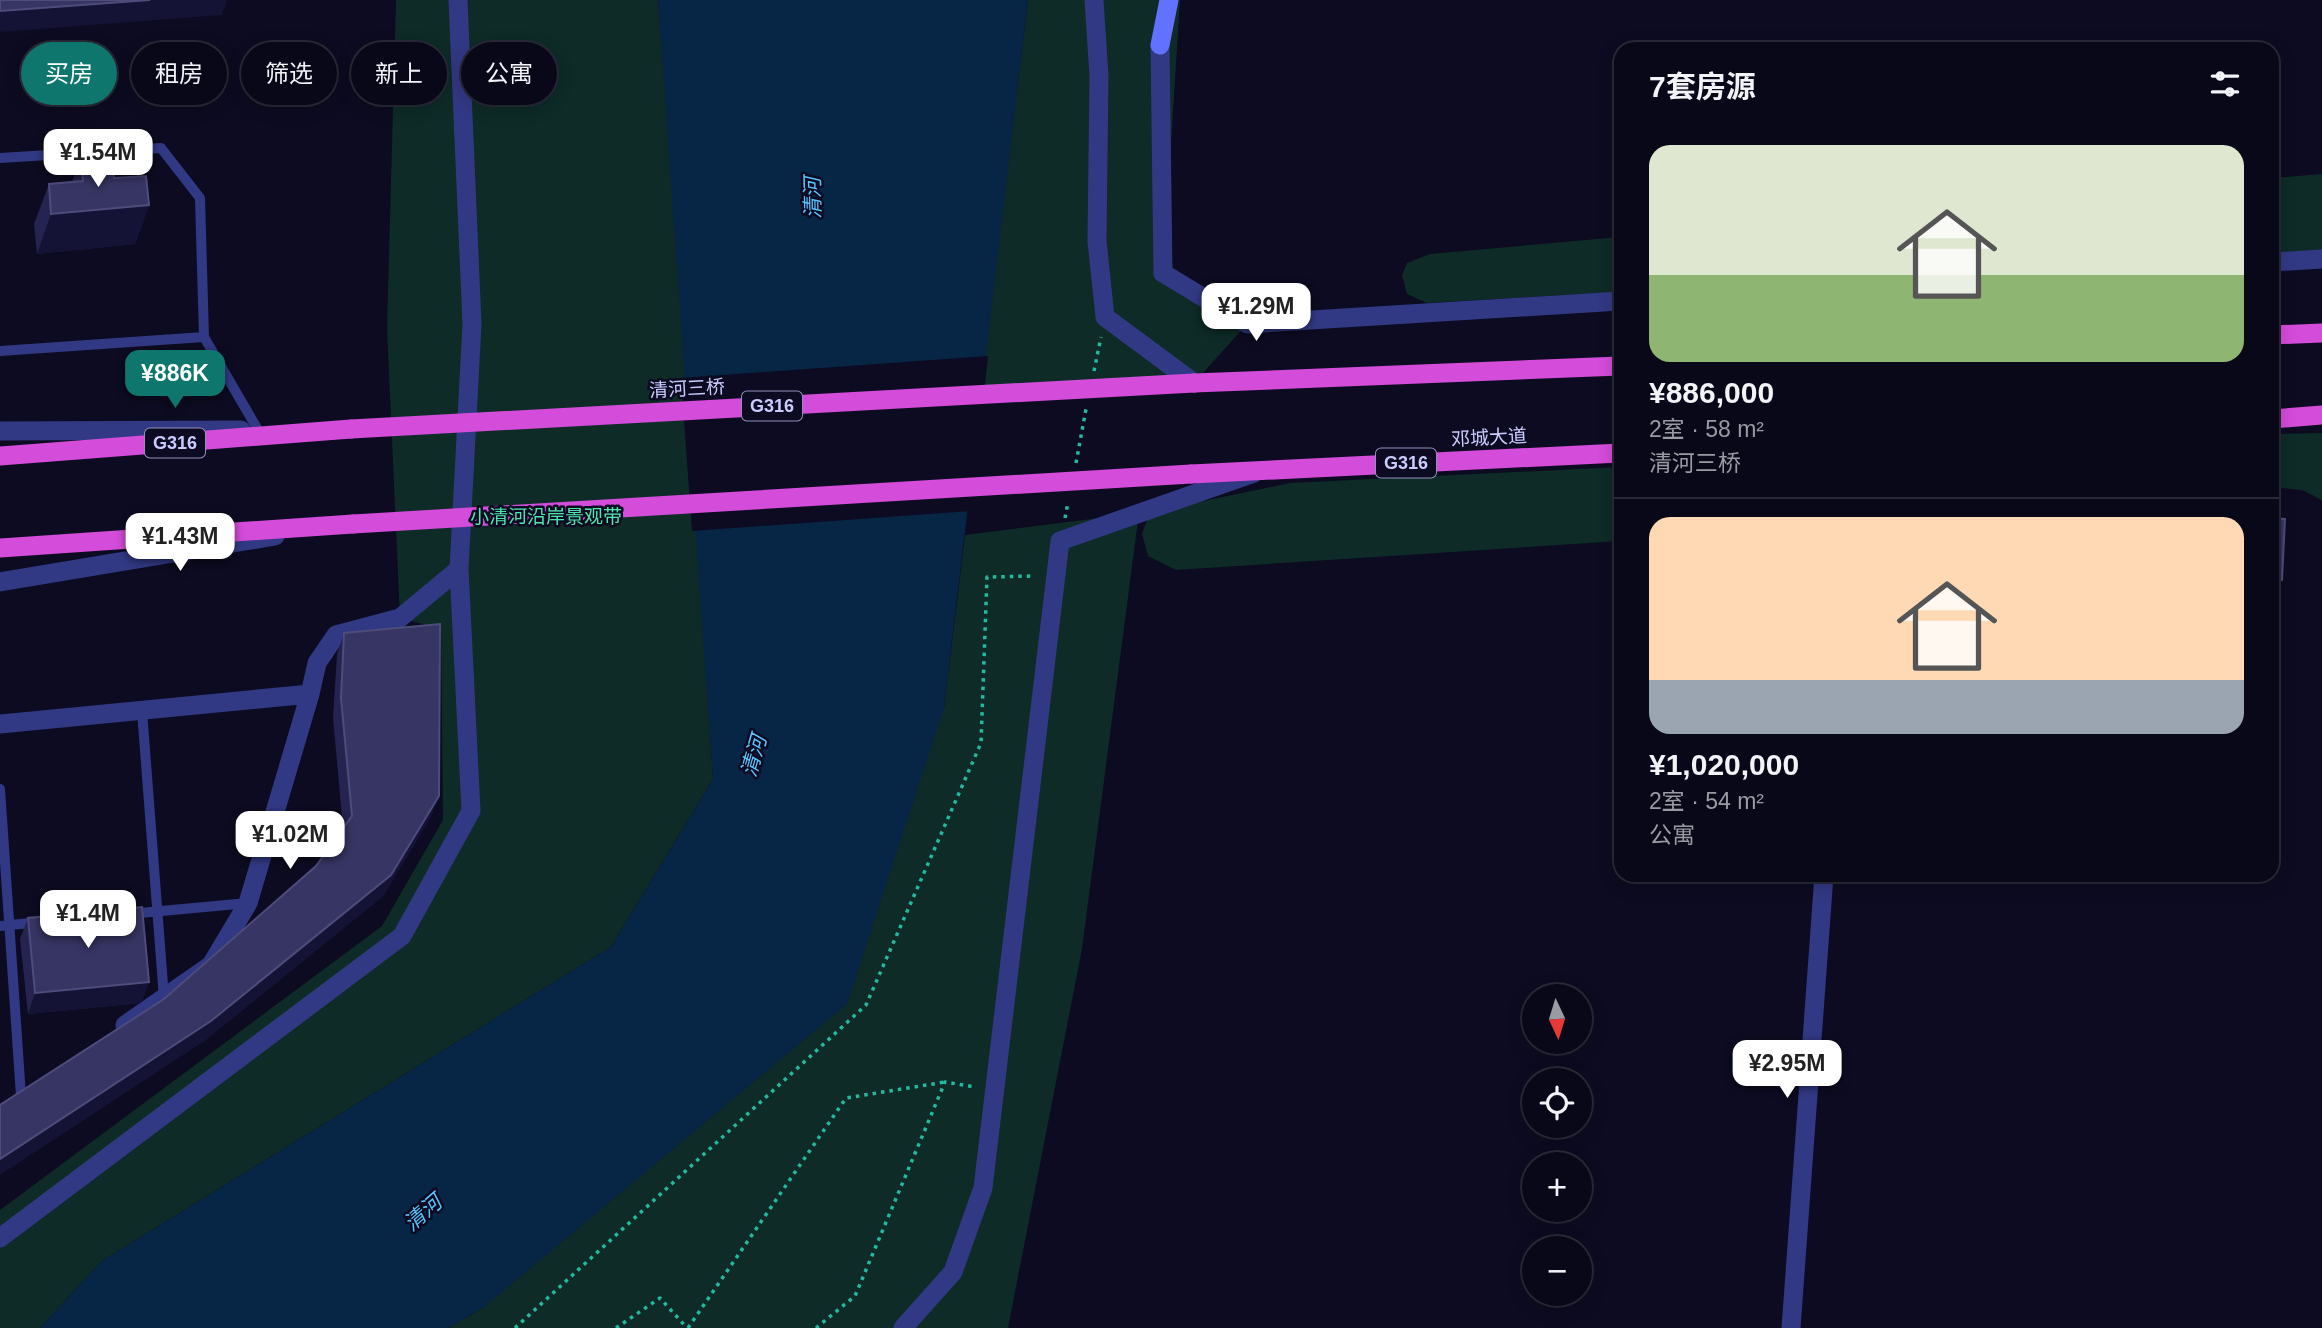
<!DOCTYPE html>
<html lang="zh">
<head>
<meta charset="utf-8">
<style>
	body { margin:0; font-family:Helvetica,"Noto Sans SC",sans-serif; background:#121122; color:#f1f3f6; height:100vh; display:flex; flex-direction:column; font-size:26px; white-space:nowrap }
	* { box-sizing:border-box; margin:0 }
	p { font-size:23px; color:#999aa2 }
	.icon { flex:none; width:38px; height:38px; fill:none; stroke:currentColor; stroke-width:2; stroke-linecap:round; stroke-linejoin:round }
	.map { position:relative; flex:1; overflow:hidden }
	.drawer { position:absolute; left:1614px; top:42px; width:665px; height:840px; display:flex; flex-direction:column; background:#090819; border-radius:21px; box-shadow:0 4px 18px #0003,0 0 0 2px #292938 }
	.drawer>* { flex:none }
	.hud { position:absolute; left:21px; top:42px; width:665px; height:63px; display:flex; gap:14px }
	.needle { width:46px; rotate:176deg }
	.controls { position:absolute; left:1522px; top:984px; display:grid; gap:14px }
	.controls a { display:grid; place-items:center; width:70px; height:70px; border-radius:50%; background:#090819; box-shadow:0 4px 18px #0003,0 0 0 2px #292938; font-size:35px }
	.price { position:absolute; translate:-50% -60px; padding:0 16px; border-radius:14px; background:#fff; color:#222; font-size:23px; line-height:46px; filter:drop-shadow(0 2px 4px #0008) }
	.price::after { content:''; position:absolute; left:50%; top:42px; width:21px; height:16px; margin-left:-10px; background:inherit; clip-path:polygon(0 0,100% 0,50% 100%) }
	.price.active { background:#0f766e; color:#fff }
	ul { padding:0; list-style:none }
	li { display:grid; align-content:center; gap:14px; height:371px; padding:0 35px }
	li+li { border-top:2px solid #292938 }
	li span { display:grid; place-items:center; height:217px; border-radius:21px; color:#555 }
	li>.icon { margin-inline-start:auto }
	span .icon { width:126px; height:126px; fill:#fffc; stroke-width:1 }
	li b { font-size:30px }
	h2 { display:flex; justify-content:space-between; align-items:center; height:84px; padding:0 35px; font-size:30px }
	.pill { padding:0 24px; border-radius:32px; background:#090819; box-shadow:0 4px 18px #0003,0 0 0 2px #292938; font-size:24px; line-height:63px }
	.pill.active { background:#0f766e; color:#fff }
	.map>svg:first-child { display:block }
</style>
</head>
<body>
<div class="map">
<svg width="2322" height="1328" viewBox="0 0 2322 1328">
	<rect width="100%" height="100%" fill="#0c0b21"/>
	<path fill="#0e2b27" d="M396,0H658L683,301L713,779L611,947L102,1261L40,1328H0V1210L382,926L443,820L441,629L400,618L387,328Z
		M1028,0H1180L1163,272L1247,324L1194,383L980,395Z
		M2322,174V251L2272,254V178Z
		M1620,237V292L1427,303L1407,294L1402,275L1407,263L1430,254Z
		M2322,433V500L2302,490L2272,487V434Z
		M1620,467V541L1176,570L1148,556L1142,534L1147,520L1189,504L1290,483Z
		M1139,513L1082,949L1008,1328H448L484,1307L944,708L965,535Z"/>
	<path fill="#072544" d="M658,0H1028L944,708L847,1004L484,1307L448,1328H40L102,1261L611,947L713,779Z"/>
	<path fill="#0c0b21" d="M988,356L971,511L692,531L681,378Z"/>
	<g fill="none" stroke-linecap="round" stroke-linejoin="round">
		<path stroke="#24ba9f" stroke-width="3.5" stroke-dasharray="3.5 5" stroke-linecap="butt" d="M1094,371L1101,337
			M1076,463L1086,409
			M1065,518L1068,502
			M515,1328L866,1005L981,743L987,577L1035,576
			M616,1328L660,1298L687,1328
			M688,1328L846,1098L945,1082
			M816,1328L855,1296L945,1082L975,1087"/>
		<path stroke="#323984" stroke-width="10" d="M0,158L161,148L200,198L204,337L258,430
			M0,351L204,337
			M142,711L164,998
			M0,789L21,1096
			M129,914L248,903
			M0,926L40,922"/>
		<path stroke="#323984" stroke-width="19" d="M1094,0L1099,76L1097,241L1105,317L1194,383
			M310,694L317,663L336,635L400,618L459,569
			M0,724L310,694L248,903L211,965L125,1025
			M0,1238L402,936L471,811L459,569L472,324L458,0
			M903,1328L953,1272L983,1188L1060,541L1254,473"/>
		<path stroke="#323984" stroke-width="19" d="M1160,45L1163,273L1247,324L1620,301
			M2272,262L2322,259
			M0,431L241,430
			M0,582L275,536
			M1791,1328L1824,875"/>
		<path stroke="#6271ff" stroke-width="19" d="M1160,45L1169,0"/>
		<path stroke="#d44cda" stroke-width="19" d="M2272,335L2322,333
			M1194,383L1620,366
			M2272,419L2322,415
			M0,456L351,429
			M1191,474L1620,453
			M0,548L353,524"/>
		<path stroke="#d44cda" stroke-width="19" d="M351,429L1194,383
			M353,524L1191,474"/>
	</g>
	<path fill="#252350" d="M81,158L114,178L149,205L135,244L37,254L34,224L49,184L72,182Z
		M344,633L431,817L383,896L203,1042L164,999L316,866L343,827L333,718L337,654Z
		M28,918L149,982L141,1003L28,1014L20,939Z"/>
	<path fill="#141235" d="M150,0H227L222,15L0,32V11Z
		M149,205L135,244L37,254L51,214Z
		M2272,579L2282,580L2272,607Z
		M439,796L431,817L383,896L203,1042L0,1175V1159Z
		M149,982L141,1003L28,1014L35,993Z"/>
	<path fill="#373563" stroke="#4e4c7b" stroke-width="2" d="M0,0H150L0,11Z
		M112,155L114,178L146,176L149,205L51,214L49,184L83,181L81,158Z
		M2272,518L2285,519L2282,580L2272,579Z
		M440,624L439,796L391,875L211,1021L0,1159V1105L164,999L316,866L352,816L341,698L344,633Z
		M142,907L149,982L35,993L28,918Z"/>
	<g text-anchor="middle" stroke-width="5" stroke-linejoin="round" paint-order="stroke">
		<g fill="#0c0b21" stroke="#9291bc" stroke-width="2">
			<rect x="742" y="391.5" width="60" height="29" rx="5"/>
			<rect x="145" y="428.5" width="60" height="29" rx="5"/>
			<rect x="1376" y="448.5" width="60" height="29" rx="5"/>
		</g>
		<g font-size="18" font-weight="bold" fill="#cbcbff">
			<text x="772" y="412">G316</text>
			<text x="175" y="449">G316</text>
			<text x="1406" y="469">G316</text>
		</g>
		<g font-size="19" fill="#cbcbff" stroke="#0c0b21">
			<text transform="translate(687 388) rotate(-3)" y="7">清河三桥</text>
			<text transform="translate(1489 437) rotate(-3)" y="7">邓城大道</text>
		</g>
		<g font-size="19" fill="#4ee8af" stroke="#0c0b21">
			<text x="546" y="523">小清河沿岸景观带</text>
		</g>
		<g font-size="21" font-style="italic" fill="#59c6ff" stroke="#0c0b21">
			<text transform="translate(813 198) rotate(-91)" y="7">清河</text>
			<text transform="translate(754 756) rotate(-74)" y="7">清河</text>
			<text transform="translate(423 1213) rotate(-41)" y="7">清河</text>
		</g>
	</g>
</svg>
<div class="controls">
<a><svg class="needle" viewBox="-14 -14 28 28"><path d="M0-13l5 13h-10z" fill="#e53935"/><path d="M0 13l5-13h-10z" fill="#999aa2"/></svg></a>
<a><svg class="icon" aria-label="locate" viewBox="0 0 24 24"><circle cx="12" cy="12" r="6"/><path d="M12 2v4M12 18v4M2 12h4M18 12h4"/></svg></a>
<a>+</a>
<a>−</a>
</div>
<b class="price" style="left:98px;top:189px">¥1.54M</b>
<b class="price" style="left:1256px;top:343px">¥1.29M</b>
<b class="price active" style="left:175px;top:410px">¥886K</b>
<b class="price" style="left:180px;top:573px">¥1.43M</b>
<b class="price" style="left:290px;top:871px">¥1.02M</b>
<b class="price" style="left:88px;top:950px">¥1.4M</b>
<b class="price" style="left:1787px;top:1100px">¥2.95M</b>
<div class="hud">
<a class="pill active">买房</a>
<a class="pill">租房</a>
<a class="pill">筛选</a>
<a class="pill">新上</a>
<a class="pill">公寓</a>
</div>
<section class="drawer">
<h2>7套房源<svg class="icon" aria-label="filters" viewBox="0 0 24 24"><path d="M4 7h16M4 17h16"/><circle cx="9" cy="7" r="2"/><circle cx="15" cy="17" r="2"/></svg></h2>
<ul>
<li><span style="background:linear-gradient(#dfe7d0 60%,#8fb573 0)"><svg class="icon" aria-label="home" viewBox="0 0 24 24"><path d="M3 11l9-7 9 7M6 9v11h12V9"/></svg></span><div><b>¥886,000</b><p>2室 · 58 m²</p><p>清河三桥</p></div></li>
<li><span style="background:linear-gradient(#ffd9b3 75%,#9aa5b1 0)"><svg class="icon" aria-label="home" viewBox="0 0 24 24"><path d="M3 11l9-7 9 7M6 9v11h12V9"/></svg></span><div><b>¥1,020,000</b><p>2室 · 54 m²</p><p>公寓</p></div></li>
</ul>
</section>
</div>
</body>
</html>
